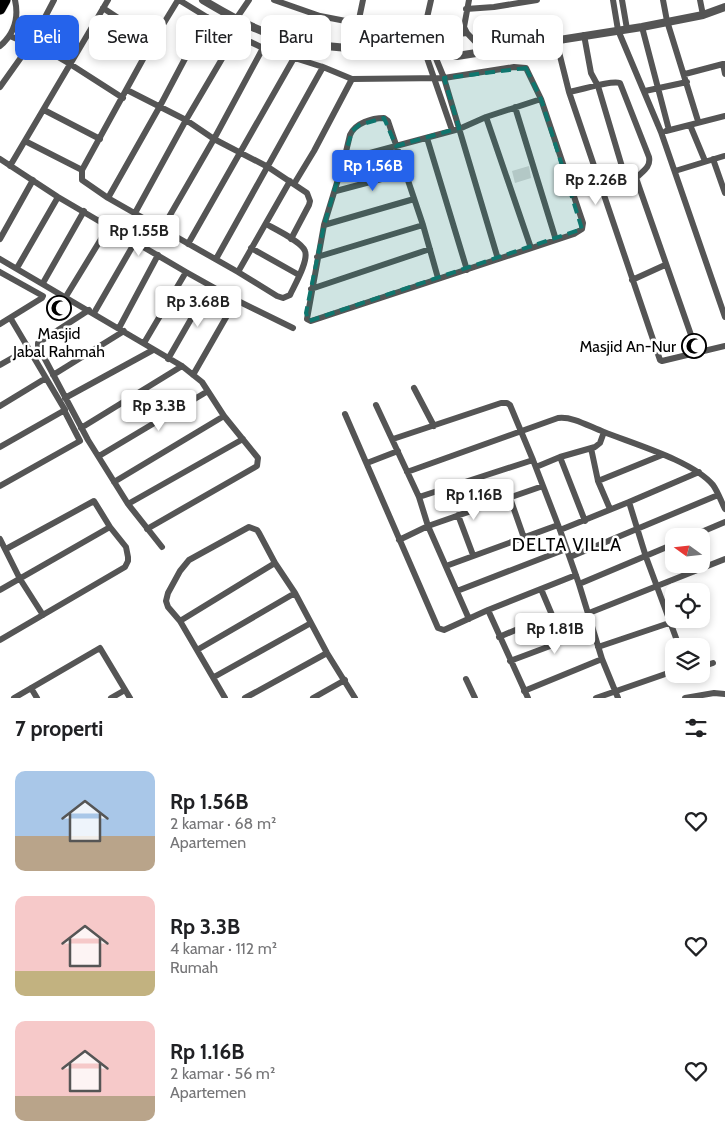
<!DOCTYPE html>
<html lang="id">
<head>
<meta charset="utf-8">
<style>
	body { margin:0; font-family:Cabin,sans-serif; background:#f6f6f6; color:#202124; height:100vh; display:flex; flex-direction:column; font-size:19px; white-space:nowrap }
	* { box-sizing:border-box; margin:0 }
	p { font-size:16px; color:#757577 }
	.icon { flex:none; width:28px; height:28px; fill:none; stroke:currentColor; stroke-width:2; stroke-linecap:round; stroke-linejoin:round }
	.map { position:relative; height:698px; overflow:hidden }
	.panel { display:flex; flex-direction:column; background:#fff; flex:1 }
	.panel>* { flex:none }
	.top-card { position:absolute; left:15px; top:15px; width:695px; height:45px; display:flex; gap:10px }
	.needle { width:32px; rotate:285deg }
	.fabs { position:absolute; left:665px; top:528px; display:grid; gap:10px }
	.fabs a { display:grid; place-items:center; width:45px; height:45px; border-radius:10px; background:#fff; box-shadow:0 2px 8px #0003; font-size:25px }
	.price { position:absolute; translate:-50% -42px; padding:0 11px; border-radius:5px; background:#fff; color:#222; font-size:16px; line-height:32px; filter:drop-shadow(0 1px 2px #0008) }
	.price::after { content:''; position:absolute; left:50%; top:30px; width:15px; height:11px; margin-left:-8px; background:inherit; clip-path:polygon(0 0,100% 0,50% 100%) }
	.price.selected { background:#2563eb; color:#fff }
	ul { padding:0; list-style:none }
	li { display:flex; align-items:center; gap:15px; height:125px; padding:0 15px }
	li span { display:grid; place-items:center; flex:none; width:140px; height:100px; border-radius:10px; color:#555 }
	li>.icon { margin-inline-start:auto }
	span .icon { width:60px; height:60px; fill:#fffc; stroke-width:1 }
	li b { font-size:21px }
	h2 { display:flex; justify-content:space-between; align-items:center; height:60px; padding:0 15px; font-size:21px }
	.chip { padding:0 18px; border-radius:10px; background:#fff; box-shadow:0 2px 8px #0003; font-size:18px; line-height:45px }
	.chip.selected { background:#2563eb; color:#fff }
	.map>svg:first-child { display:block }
</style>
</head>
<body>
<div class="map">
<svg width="725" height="698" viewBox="0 0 725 698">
	<rect width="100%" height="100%" fill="#fff"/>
	<path fill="#dcdcdc" d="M529,166L531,178L515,183L512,171Z"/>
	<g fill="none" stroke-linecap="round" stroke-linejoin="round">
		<defs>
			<path id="trunk" d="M0,9L5,0"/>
		</defs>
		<use href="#trunk" stroke="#dbdbdb" stroke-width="12"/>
		<path stroke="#555" stroke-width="6" d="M178,0L153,41L82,170V180L108,198L238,272L277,296L283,298L290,295C294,286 309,261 305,251C302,242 275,229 266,224
			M179,0L236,35L263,48L323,67L352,79L444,78L514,67L526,68L541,99L583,223L582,229L574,234L311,321L307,319L324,225L344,160L350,135C355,123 372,118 384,118L388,121L423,225L438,278
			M274,0L320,16L356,23L359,19L363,0
			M431,0L426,22L428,30L449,35L467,33
			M469,0L464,27L467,33L484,51
			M613,0L618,30L661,132L725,317
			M622,0L627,29
			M663,0L667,21L698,121
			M700,0L703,15
			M103,8L153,41
			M466,9L494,7L537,0
			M236,19L249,0
			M15,24L28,34L29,40
			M642,27L669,130
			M10,36L24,42L29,40L70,64L123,98
			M556,40L569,92L660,360L662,361L725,346
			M0,46C14,34 19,18 15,0
			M426,55L452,130
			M435,56L444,78L498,259
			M725,64H723L725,74
			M685,74L723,64
			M0,87L32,42L54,0
			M127,90L186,120L214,139L268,167L307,193L310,201L309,205L291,239
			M645,91L687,82
			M569,92C581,90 611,80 620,83L649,157C651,167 643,171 636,178L631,177L623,170L598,86L591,73L584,35
			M515,107L556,240
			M44,110L100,139
			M486,117L531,248
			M690,125L705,161
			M666,131L725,116
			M427,138L467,270
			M25,141L82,170
			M0,159L58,197L186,272L236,300L293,328
			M713,159L725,193
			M344,160L459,129L486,117L541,99
			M10,166L108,0
			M675,171L724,156
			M636,178L697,352
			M294,184L314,151L352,79
			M336,191L404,173
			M108,198L160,106L207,17
			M135,213L186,120L236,35
			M324,225L414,199
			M162,229L214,139L263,48
			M0,239L33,180
			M188,244L294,58
			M251,248L299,275
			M317,257L423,225
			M0,259L182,366L202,382L224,416L258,458L257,466L147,529
			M216,259L323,67
			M17,268L58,197
			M0,272L43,296L42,298L0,324
			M238,272L290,181
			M632,280L665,265
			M43,283L84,211
			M311,289L430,249
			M65,298L109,226
			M89,310L38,343V346L88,440L128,504L162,547
			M94,313L135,242
			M119,328L158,255
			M144,343L186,272
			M168,359L210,286
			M0,365L28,349
			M53,375L124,331
			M193,375L236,300
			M414,388L434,426
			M65,398L153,350
			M376,405L419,497L428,526L469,619
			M0,406L46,378
			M345,414L438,628L444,630L488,610L576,575
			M81,428L182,366
			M604,432C634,444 693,461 713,485C718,492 721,501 725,509
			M393,439L501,403H507L510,405L533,460L560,530L579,584L602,659L618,698
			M0,447L65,410L11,319
			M591,448L598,481L610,509
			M99,456L208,391
			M560,457L585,521
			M367,463L398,451
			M407,472L558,418C573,416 590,427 604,432L600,443L595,447L560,457L536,467
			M598,481L662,455
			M114,482L224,416
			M0,486L80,441L64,410
			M419,497L533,460
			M510,498L524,538
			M629,502L699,472
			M128,504L243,439
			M458,515L473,555
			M560,530L629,502L646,557L679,646
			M692,536L725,522
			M0,539L20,579L43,615
			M399,540L428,526L543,486
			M570,557L718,495
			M446,566L558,525
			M579,584L674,544
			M541,589L563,641
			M0,590L110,527
			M457,591L566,549
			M488,610L528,698
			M701,610L703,609
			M589,613L725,559
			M180,621L275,563
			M499,637L551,615
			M0,640L125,567L128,561V557L126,547L110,527L94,501L6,549
			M598,647L681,619
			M197,650L295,593
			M510,661L593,630
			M701,667L713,663
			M214,677L311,623
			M466,679L475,698
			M31,688L37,698
			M524,691L602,659
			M14,698L100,648L130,698
			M111,698L125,690
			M225,698L180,621L168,607L166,601L168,593L180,571L189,560L249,527L257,530L259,533L275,563L295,593L327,653L355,698
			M245,698L327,653
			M313,698L345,680
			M596,698L674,671
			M685,698L714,693L725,694"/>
		<path stroke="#555" stroke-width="8" d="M203,0C235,19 267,37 304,44L435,56H457L642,27L703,15L725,7"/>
		<use href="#trunk" stroke="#000" stroke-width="11"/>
	</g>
	<path fill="#0f766e" fill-opacity="0.2" stroke="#0f766e" stroke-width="4" stroke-dasharray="10 6" stroke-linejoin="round" d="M526,68L541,99L582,229L309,321L306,313L324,225L352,131L359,125L384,118L396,146L459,128L444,78Z"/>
	<defs>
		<symbol id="mosque-ring" viewBox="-11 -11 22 22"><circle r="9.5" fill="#fff" stroke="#000" stroke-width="1.5"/><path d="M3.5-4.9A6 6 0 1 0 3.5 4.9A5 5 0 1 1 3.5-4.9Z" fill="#000"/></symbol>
	</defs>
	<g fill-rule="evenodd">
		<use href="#mosque-ring" x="45" y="294" width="28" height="28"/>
		<use href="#mosque-ring" x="680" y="332" width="28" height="28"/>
	</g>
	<g text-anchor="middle" stroke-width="5" stroke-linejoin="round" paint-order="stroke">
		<g font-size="16" fill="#000" stroke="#fff">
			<text x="59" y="339">Masjid<tspan x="59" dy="18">Jabal Rahmah</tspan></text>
			<text x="676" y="352" text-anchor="end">Masjid An-Nur</text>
		</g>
		<g font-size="18" letter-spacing="1" fill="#000" stroke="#fff">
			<text x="567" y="551">DELTA VILLA</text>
		</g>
	</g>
</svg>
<div class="fabs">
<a><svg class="needle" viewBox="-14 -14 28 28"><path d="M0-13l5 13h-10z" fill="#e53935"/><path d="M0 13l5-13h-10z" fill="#757577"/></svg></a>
<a><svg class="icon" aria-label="locate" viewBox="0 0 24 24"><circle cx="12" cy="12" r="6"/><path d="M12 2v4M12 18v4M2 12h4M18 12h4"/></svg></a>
<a><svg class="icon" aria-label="layers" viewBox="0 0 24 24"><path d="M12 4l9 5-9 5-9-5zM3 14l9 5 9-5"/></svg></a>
</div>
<b class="price selected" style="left:373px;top:192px">Rp 1.56B</b>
<b class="price" style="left:596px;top:206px">Rp 2.26B</b>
<b class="price" style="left:139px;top:257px">Rp 1.55B</b>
<b class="price" style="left:198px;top:328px">Rp 3.68B</b>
<b class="price" style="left:159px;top:432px">Rp 3.3B</b>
<b class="price" style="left:474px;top:521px">Rp 1.16B</b>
<b class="price" style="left:555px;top:655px">Rp 1.81B</b>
<div class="top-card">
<a class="chip selected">Beli</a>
<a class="chip">Sewa</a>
<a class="chip">Filter</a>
<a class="chip">Baru</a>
<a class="chip">Apartemen</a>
<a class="chip">Rumah</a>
</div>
</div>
<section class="panel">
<h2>7 properti<svg class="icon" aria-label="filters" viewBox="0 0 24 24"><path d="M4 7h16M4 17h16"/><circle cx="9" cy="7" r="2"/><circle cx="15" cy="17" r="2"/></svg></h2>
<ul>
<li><span style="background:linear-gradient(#a9c7e8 65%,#b9a48a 0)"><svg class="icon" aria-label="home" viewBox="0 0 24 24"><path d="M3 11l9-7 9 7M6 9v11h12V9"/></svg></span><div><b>Rp 1.56B</b><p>2 kamar · 68 m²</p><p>Apartemen</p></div><svg class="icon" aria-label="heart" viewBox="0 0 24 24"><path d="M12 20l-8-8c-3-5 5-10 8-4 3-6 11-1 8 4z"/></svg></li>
<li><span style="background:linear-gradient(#f6c9c9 75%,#c2b280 0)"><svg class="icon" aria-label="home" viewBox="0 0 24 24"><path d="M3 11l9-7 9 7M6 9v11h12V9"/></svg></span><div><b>Rp 3.3B</b><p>4 kamar · 112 m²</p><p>Rumah</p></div><svg class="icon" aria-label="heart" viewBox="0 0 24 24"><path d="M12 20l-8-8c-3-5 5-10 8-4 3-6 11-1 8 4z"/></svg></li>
<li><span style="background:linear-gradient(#f6c9c9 75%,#b9a48a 0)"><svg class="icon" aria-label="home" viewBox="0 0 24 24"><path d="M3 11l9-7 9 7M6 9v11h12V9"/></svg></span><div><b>Rp 1.16B</b><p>2 kamar · 56 m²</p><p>Apartemen</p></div><svg class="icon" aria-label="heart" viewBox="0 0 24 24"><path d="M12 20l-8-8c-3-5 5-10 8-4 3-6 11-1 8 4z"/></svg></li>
</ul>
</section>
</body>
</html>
